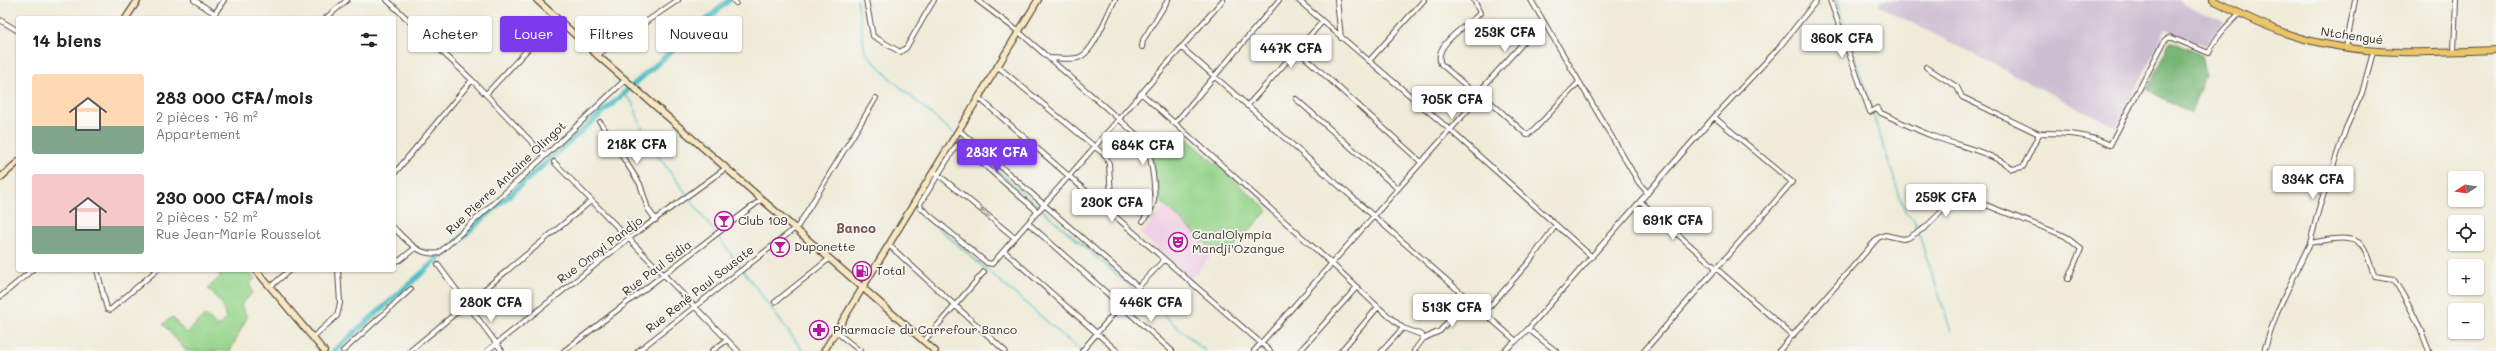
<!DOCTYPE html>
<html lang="fr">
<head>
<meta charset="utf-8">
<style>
	body { margin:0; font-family:Mali,sans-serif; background:#f6f6f6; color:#222; height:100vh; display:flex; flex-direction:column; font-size:15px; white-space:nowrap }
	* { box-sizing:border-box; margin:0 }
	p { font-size:13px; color:#767676 }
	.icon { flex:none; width:22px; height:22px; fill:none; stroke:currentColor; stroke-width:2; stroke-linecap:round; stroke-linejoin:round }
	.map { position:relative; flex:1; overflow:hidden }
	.side { position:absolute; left:16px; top:16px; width:380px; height:256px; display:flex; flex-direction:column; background:#fff; border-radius:4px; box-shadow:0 1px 3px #0004 }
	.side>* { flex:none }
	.banner { position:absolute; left:408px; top:16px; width:380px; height:36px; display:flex; gap:8px }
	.needle { width:26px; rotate:258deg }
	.tools { position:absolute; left:2448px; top:171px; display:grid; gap:8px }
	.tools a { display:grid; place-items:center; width:36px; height:36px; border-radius:4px; background:#fff; box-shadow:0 1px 3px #0004; font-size:20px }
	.price { position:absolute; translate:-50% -34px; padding:0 9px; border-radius:4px; background:#fff; color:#222; font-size:13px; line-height:26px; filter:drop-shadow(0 1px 2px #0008) }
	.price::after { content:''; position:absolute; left:50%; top:24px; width:12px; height:9px; margin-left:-6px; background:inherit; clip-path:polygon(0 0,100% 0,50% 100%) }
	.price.selected { background:#7c3aed; color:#fff }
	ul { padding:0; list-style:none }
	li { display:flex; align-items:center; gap:12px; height:100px; padding:0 16px }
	li span { display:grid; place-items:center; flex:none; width:112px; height:80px; border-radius:4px; color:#555 }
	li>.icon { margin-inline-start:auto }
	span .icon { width:48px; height:48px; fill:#fffc; stroke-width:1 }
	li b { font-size:17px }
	h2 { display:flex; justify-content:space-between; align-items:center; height:48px; padding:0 16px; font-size:17px }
	.chip { padding:0 14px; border-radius:4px; background:#fff; box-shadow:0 1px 3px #0004; font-size:14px; line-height:36px }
	.chip.selected { background:#7c3aed; color:#fff }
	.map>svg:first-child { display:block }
</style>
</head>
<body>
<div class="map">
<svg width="2496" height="351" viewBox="0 0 2496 351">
	<rect width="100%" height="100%" fill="#f6f6f2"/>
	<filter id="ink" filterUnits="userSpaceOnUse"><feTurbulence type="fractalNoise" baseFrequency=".025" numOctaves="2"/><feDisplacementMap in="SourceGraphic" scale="8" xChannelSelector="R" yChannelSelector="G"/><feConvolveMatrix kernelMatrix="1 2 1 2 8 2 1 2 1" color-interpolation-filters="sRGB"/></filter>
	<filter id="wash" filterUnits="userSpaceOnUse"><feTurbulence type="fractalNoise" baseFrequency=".012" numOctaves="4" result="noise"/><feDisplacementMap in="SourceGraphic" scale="16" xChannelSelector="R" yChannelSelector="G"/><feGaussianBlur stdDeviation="0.9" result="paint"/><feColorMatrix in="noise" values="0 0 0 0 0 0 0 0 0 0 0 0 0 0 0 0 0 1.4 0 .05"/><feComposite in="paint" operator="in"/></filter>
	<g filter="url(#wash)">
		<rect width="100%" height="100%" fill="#efebd8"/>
		<path fill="#f0d0e4" d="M1165,206L1215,251L1191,279L1141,234Z"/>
		<path fill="#cebed1" d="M1882,0H2177L2223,22L2205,45L2166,29L2116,127L1879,6Z"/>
		<path fill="#95d48a" stroke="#687f54" d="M1176,129L1268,210L1230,251L1219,255L1158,199L1152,158Z
			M216,270H247L255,279L250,284L252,293L241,305L247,317L230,351H186L163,324L172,317L186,333L206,315L217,327L226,319L222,304L208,288L221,276Z"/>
		<path fill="#78b676" stroke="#5a704a" d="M2170,41L2201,55L2205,75L2191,113L2147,90Z"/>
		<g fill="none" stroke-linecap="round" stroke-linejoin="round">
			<path stroke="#51bfc6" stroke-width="1.5" d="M857,0L865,52L890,78L954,134
				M1836,0L1905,212L1914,220L1951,331
				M623,93L632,102L647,141L803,351
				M957,136L1205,351
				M914,207L1081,351"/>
			<path stroke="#51bfc6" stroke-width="5.5" d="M334,351L729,0"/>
		</g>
	</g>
	<g filter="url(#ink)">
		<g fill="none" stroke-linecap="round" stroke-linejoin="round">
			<defs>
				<path id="street" d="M194,0L214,13
					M387,0L472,80L545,156
					M733,0L736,3
					M866,0L873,36L900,52L906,48L934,0
					M977,0L1019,32L1145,142C1151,153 1157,193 1153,205C1151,210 1146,216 1143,221
					M1298,0L1449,129L1592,257
					M1337,0L1341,38
					M1474,0L1480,13C1469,25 1432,44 1441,64L1480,98
					M1531,0L1639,183L1648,193
					M1830,0L1870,112L1877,108L1881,113C1899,121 1916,130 1935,137C1959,146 1992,152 2012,169L2023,167L2039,134L2042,133C2064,133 2090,134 2110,145L2165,40L2170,37L2209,53C2215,37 2228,25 2240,13
					M212,18L224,0
					M326,18L347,0
					M0,20L18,31
					M1142,47L1143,40L1168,0
					M1181,47L1516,341L1528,329L1556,351
					M2346,48L2355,0
					M1297,50L1421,162
					M2454,52L2456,0
					M597,55L678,0
					M1049,58C1058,58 1068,60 1077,58C1093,56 1107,13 1115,0
					M1369,61L1424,0
					M997,66L1106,156L1109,164L1112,213
					M1926,67L1957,87L1962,97L2039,134
					M1141,93L1331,263L1378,307L1403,328L1422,335L1423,339L1414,351
					M486,94L557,18
					M1476,95L1543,21
					M978,97L1270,351
					M1296,99L1397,188
					M1247,106L1322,22
					M600,122L640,184L648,209L656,220
					M1175,123L1279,0
					M959,130L1138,287
					M554,162L738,351
					M934,171L1015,238
					M394,174L472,80
					M1640,201L1793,336
					M1038,212L960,144L956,146L920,204L921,208L987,263L992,264L1223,0
					M1028,223L1172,351
					M394,228C407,241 420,257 439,253L545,156L625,80
					M2310,243C2324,241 2357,231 2365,250C2369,259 2371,268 2375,277L2394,280C2408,302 2420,326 2429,351
					M890,246L1005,351
					M1004,251L1117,351
					M394,261L400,260L415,248
					M438,265L502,351
					M97,270L107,309L110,310L157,270
					M270,287L290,270
					M0,297L32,270
					M775,302L829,259
					M1484,313L1529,262L1556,225
					M1528,329L1714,117L1777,50L1817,0
					M835,331L860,351
					M313,337L337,316L340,303L338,270
					M1423,339L1440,331L1467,299
					M924,341L984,272
					M343,351L411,289
					M410,351L591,201
					M487,351L628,239L726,168
					M564,351L762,199
					M638,351L798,226L876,98
					M712,351L727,340
					M1082,351L1120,306L1164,260
					M1254,351L1475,102L1480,98L1487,99L1527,135L1534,130L1578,83
					M1300,351L1356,288
					M1341,351L1378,307
					M1382,351L1403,328
					M1504,351L1516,341
					M1644,351L1792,182L1714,117
					M1779,351L1878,238L1885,235L1903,239L1908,238L1926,227L1947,206L1968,198L2065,236L2081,249L2068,279
					M2264,351L2277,312L2310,243L2319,208L2346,128L2362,93L2373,52"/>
				<path id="secondary" d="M537,0L597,55L935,351
					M126,18L138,0
					M0,178L18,162
					M256,270L324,351
					M824,351L1038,0"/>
				<path id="primary" d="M2213,0C2237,12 2260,24 2285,33C2353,57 2425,53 2496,50"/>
			</defs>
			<use href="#street" stroke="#56473a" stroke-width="6"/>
			<use href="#secondary" stroke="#56473a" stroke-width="8"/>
			<use href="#primary" stroke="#56473a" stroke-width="8"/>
			<use href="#street" stroke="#fff" stroke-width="4"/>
			<use href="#secondary" stroke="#f7e8c3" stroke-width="5.5"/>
			<use href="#primary" stroke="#ebc669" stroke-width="6"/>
		</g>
		<defs><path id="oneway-shaft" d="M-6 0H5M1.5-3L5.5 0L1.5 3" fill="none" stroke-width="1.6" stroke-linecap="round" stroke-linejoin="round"/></defs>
		<use stroke="#a79f9a" href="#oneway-shaft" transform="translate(985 213) rotate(-141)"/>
	</g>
	<defs>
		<symbol id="bar-ring" viewBox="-11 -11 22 22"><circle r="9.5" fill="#f6f6f2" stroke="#b5179e" stroke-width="1.5"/><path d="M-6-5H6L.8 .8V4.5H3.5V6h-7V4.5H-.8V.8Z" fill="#b5179e"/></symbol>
		<symbol id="theatre-ring" viewBox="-11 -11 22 22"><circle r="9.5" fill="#f6f6f2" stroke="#b5179e" stroke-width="1.5"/><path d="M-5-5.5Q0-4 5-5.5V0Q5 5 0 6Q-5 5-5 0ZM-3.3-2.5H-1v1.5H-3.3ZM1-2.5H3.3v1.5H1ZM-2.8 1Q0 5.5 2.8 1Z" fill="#b5179e"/></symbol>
		<symbol id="fuel-ring" viewBox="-11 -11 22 22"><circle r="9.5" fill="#f6f6f2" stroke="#b5179e" stroke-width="1.5"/><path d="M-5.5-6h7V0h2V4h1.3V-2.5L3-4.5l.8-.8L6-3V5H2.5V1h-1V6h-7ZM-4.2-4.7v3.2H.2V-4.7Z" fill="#b5179e"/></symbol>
		<symbol id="pharmacy-ring" viewBox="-11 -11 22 22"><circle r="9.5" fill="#f6f6f2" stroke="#b5179e" stroke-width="1.5"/><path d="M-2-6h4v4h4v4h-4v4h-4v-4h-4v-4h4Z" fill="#b5179e"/></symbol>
	</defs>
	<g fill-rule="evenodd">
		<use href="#bar-ring" x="713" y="210" width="22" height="22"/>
		<use href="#theatre-ring" x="1167" y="231" width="22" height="22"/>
		<use href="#bar-ring" x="769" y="236" width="22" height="22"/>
		<use href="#fuel-ring" x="851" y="260" width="22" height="22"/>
		<use href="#pharmacy-ring" x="808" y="319" width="22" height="22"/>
	</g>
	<g text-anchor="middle" stroke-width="3.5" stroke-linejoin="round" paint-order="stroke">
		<g font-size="12" fill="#3b2a1e" stroke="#f6f6f2">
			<text transform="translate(2352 36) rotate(8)" y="4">Ntchengué</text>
			<text transform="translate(506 178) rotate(-43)" y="4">Rue Pierre Antoine Olingot</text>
			<text transform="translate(600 250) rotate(-37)" y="4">Rue Onoyi Pandjo</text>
			<text transform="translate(657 268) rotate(-37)" y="4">Rue Paul Sidia</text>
			<text transform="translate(700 289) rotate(-38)" y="4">Rue René Paul Sousate</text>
		</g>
		<g font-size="12" fill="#3b2a1e" stroke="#f6f6f2" text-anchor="start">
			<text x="738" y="225">Club 109</text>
			<text x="1192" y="239">CanalOlympia<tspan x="1192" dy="14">Mandji'Ozangue</tspan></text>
			<text x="794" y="251">Duponette</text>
			<text x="876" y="275">Total</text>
			<text x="833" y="334">Pharmacie du Carrefour Banco</text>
		</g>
		<g font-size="13" font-weight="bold" fill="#795055" stroke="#f6f6f2">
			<text x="856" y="233">Banco</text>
		</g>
	</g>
</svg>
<div class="tools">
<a><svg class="needle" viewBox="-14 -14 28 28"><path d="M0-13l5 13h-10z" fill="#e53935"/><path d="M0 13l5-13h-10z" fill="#767676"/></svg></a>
<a><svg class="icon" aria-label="locate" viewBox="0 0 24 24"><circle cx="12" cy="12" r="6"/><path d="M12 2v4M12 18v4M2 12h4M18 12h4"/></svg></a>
<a>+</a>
<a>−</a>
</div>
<b class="price" style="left:1505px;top:53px">253K CFA</b>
<b class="price" style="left:1842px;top:59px">360K CFA</b>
<b class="price" style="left:1291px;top:69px">447K CFA</b>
<b class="price" style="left:1452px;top:120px">705K CFA</b>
<b class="price" style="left:637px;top:165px">218K CFA</b>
<b class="price" style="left:1143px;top:166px">684K CFA</b>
<b class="price selected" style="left:997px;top:173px">283K CFA</b>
<b class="price" style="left:2313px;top:200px">334K CFA</b>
<b class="price" style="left:1946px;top:218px">259K CFA</b>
<b class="price" style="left:1112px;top:223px">230K CFA</b>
<b class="price" style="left:1673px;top:241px">691K CFA</b>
<b class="price" style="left:491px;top:323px">280K CFA</b>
<b class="price" style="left:1151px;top:323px">446K CFA</b>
<b class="price" style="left:1452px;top:328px">513K CFA</b>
<div class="banner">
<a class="chip">Acheter</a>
<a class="chip selected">Louer</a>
<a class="chip">Filtres</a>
<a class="chip">Nouveau</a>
</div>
<section class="side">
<h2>14 biens<svg class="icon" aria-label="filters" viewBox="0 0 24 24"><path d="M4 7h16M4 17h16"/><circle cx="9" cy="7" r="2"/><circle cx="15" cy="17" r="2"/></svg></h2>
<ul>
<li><span style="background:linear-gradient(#ffd9b3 65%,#7fa58c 0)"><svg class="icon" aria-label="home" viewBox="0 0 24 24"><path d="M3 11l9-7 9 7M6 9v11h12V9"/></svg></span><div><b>283 000 CFA/mois</b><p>2 pièces · 76 m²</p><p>Appartement</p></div></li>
<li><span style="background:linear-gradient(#f6c9c9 65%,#7fa58c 0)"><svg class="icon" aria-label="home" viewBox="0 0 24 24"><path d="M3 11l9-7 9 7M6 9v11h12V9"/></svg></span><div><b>230 000 CFA/mois</b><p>2 pièces · 52 m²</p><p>Rue Jean-Marie Rousselot</p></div></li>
</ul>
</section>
</div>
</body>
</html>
